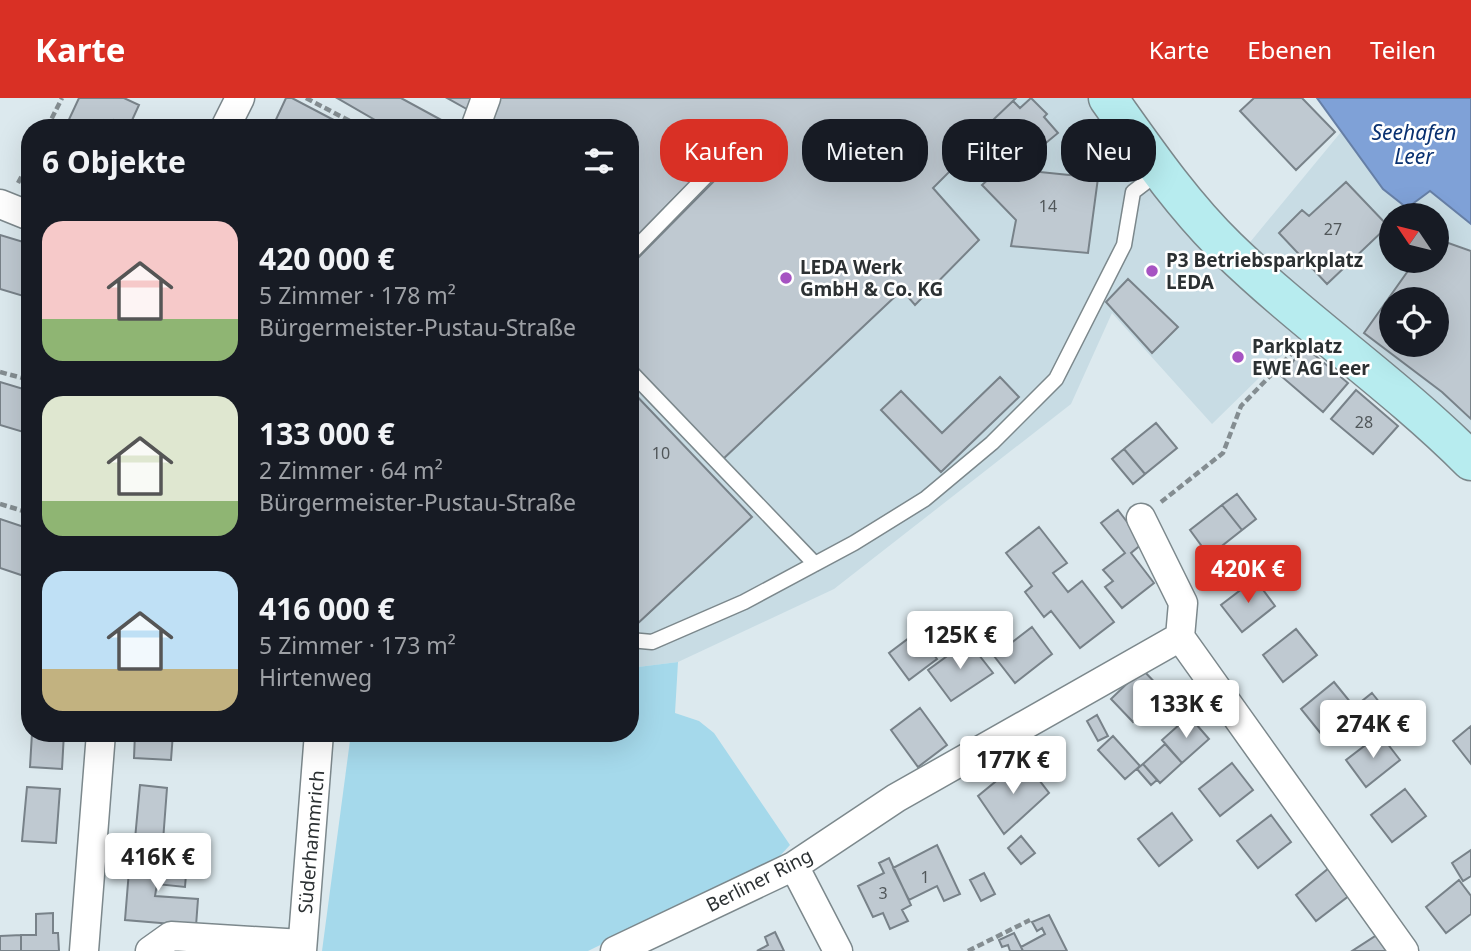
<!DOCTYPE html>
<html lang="de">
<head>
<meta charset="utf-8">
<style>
	body { margin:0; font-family:"Noto Sans",sans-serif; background:#242831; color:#f1f3f6; height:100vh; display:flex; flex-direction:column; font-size:26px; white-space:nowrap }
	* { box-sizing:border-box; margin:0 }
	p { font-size:23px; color:#9ea1a6 }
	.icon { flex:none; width:38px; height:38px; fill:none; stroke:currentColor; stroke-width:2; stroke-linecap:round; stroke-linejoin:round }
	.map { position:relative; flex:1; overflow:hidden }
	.drawer { position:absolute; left:21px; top:21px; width:618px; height:623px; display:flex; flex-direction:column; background:#171b24; border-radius:28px; box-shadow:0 7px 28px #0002 }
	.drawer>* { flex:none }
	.banner { position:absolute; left:660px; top:21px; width:665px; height:63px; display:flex; gap:14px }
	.needle { width:46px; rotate:305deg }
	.controls { position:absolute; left:1379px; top:105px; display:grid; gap:14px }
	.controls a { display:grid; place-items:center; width:70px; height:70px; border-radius:50%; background:#171b24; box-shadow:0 7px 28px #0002; font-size:35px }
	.price { position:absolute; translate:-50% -60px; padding:0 16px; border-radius:7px; background:#fff; color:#222; font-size:23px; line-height:46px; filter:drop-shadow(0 2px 4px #0008) }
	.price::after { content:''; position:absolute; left:50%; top:42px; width:21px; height:16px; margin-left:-10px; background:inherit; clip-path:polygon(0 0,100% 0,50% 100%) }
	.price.active { background:#d93025; color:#fff }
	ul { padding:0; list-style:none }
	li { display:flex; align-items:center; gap:21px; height:175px; padding:0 21px }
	li span { display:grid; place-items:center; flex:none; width:196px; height:140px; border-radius:21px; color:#555 }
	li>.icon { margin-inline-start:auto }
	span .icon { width:84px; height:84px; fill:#fffc; stroke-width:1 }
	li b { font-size:30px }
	h2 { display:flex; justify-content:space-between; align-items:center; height:84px; padding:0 21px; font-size:30px }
	.pill { padding:0 24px; border-radius:28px; background:#171b24; box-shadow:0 7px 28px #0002; font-size:24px; line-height:63px }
	.pill.active { background:#d93025; color:#fff }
	header { display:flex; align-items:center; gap:42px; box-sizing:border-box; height:98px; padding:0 35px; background:#d93025; color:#fff }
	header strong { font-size:33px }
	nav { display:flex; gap:38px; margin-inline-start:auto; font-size:24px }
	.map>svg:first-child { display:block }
</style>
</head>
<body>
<header>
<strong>Karte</strong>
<nav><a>Karte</a><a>Ebenen</a><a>Teilen</a></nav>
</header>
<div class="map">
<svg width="1471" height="853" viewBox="0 0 1471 853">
	<rect width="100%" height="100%" fill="#dce9ee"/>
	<path fill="#c8dce4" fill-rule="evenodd" d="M500,0H1088L1172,116L1304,236L1212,326L1112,215L1071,306L834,491L678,564L630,570V30L498,3Z
		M1341,34L1383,91L1429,93L1471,126V363L1237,160ZM1391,117H1437V163H1391ZM1391,201H1437V247H1391Z"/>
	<path fill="#a5d9eb" d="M678,564L675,615L699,623L714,635L790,747L778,760L588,853H322L351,635H630V570Z"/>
	<path fill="#7fa1d7" stroke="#667fa6" stroke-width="2" d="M1317,0H1471V126L1430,93L1407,110L1383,91Z"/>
	<path fill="#bfc9d1" stroke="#788289" stroke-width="2" fill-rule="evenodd" d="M79,0H124L139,7L129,29L114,22L110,30H65Z
		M286,0H292L349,30H272Z
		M337,0H401L456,30H389Z
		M447,0H480L472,14Z
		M500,0H1016L994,21L1000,28L966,57L976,67L963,80L952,71L933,90L979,142L915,207L902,192L722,362L630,264V168L723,74L678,31L668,42L701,73L630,145V30H489Z
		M1031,0L1047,16L1044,19L1058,35L1041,49V55L1035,61L1029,60L1011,75L982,43L1000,28L994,21L1013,3L1020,10Z
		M1254,0H1302L1335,34L1296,72L1240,13Z
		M987,49L1011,75L1014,72L1021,80V72L1098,80L1088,155L1011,148L1016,122L982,87L991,79L987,74L993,68L981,55Z
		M1346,84L1388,128L1327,186L1279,135L1302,112L1309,118Z
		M0,137L30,146V200L0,191Z
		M1437,141L1471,153V321L1442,294L1364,235L1415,163H1437ZM1391,201H1437V247H1391Z
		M1128,181L1178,229L1152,255L1106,204Z
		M1305,249L1348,285L1323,314L1281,278Z
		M1000,279L1019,299L941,374L881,312L901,293L942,335Z
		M0,284L30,293V336L0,327Z
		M630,291L752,419L636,527L630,521Z
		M1356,292L1398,328L1373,356L1331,321Z
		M1156,325L1177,350L1145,376L1124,351Z
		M1124,351L1145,376L1133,386L1112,361Z
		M1237,396L1256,421L1242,432L1222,407Z
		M1222,407L1242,432L1209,458L1190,432Z
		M1118,412L1143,445L1131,455L1154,485L1122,510L1105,489L1113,483L1103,472L1125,455L1101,425Z
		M0,421L30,431V480L0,470Z
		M1039,429L1067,465L1053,475L1068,494L1082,483L1114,524L1080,550L1051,513L1044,519L1025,494L1032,488L1006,455Z
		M1255,481L1275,508L1242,534L1221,507Z
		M1032,529L1052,556L1015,585L994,558Z
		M1296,531L1317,557L1283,584L1263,557Z
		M917,534L937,561L909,582L889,555Z
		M968,543L993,575L951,603L928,572Z
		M1142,571L1164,594L1133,624L1111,601Z
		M1334,584L1356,611L1322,637L1301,611Z
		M1372,595L1392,620L1377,632L1357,607Z
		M920,610L947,647L918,669L891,632Z
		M1097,617L1108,638L1098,643L1087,623Z
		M1189,618L1209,641L1182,665L1162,642Z
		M1471,628V666L1453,643Z
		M32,635H64L62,671L30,669Z
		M135,635H173L171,662L134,660Z
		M1380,636L1400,662L1366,689L1346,662Z
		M1113,638L1140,668L1125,681L1098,652Z
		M1165,646L1182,665L1160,685L1143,666Z
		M1023,661L1049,695L1004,736L978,698Z
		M1232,665L1253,692L1220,718L1199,691Z
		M1143,666L1157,682L1151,687L1137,671Z
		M140,687L167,690L163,743L135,741Z
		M27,689L60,691L56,745L22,743Z
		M1405,691L1426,718L1392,744L1371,717Z
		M1172,715L1192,742L1159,768L1138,741Z
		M1271,717L1291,744L1258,770L1237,743Z
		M1021,738L1035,755L1021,766L1008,750Z
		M937,747L960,796L944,803L937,788L909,802L893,770Z
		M1471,752V778L1463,783L1452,765Z
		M130,760L187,764L185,789L157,786L155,798L198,801L196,828L125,822Z
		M889,760L911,807L902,812L908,823L890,831L883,815L873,819L858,788L884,775L879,765Z
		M1329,770L1350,797L1316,823L1296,797Z
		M984,775L995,796L981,803L970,782Z
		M1459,782L1471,798V816L1446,835L1426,809Z
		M53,815V835H58L59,853H21V837H36V816Z
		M1049,817L1067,853H1023L1021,849L1045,836L1042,830L1037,833L1032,824Z
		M775,834L784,853H757L768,847L765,839Z
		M1014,835L1023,853H1010L1008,847L1002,849L999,842Z
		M1380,835L1391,853H1352Z
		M21,837V853H0V838Z"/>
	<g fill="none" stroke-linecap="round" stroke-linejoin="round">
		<defs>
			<path id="lane" d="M630,156L710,74L695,58
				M630,273L815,466
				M630,542L652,544L744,504L854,445L925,401L992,345L1056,281L1124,147L1133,94L1159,74"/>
			<path id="street" d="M225,30L240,0
				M475,30L486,0
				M0,106L30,118
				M1141,420L1183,505L1180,539
				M794,768L838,853
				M84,853L101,635
				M150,853L171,838L302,846
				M302,853L319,635
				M615,853L794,768L896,700L1180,539L1404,853"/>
			<path id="secondary" d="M1108,0C1145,52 1181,105 1227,150C1304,225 1394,286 1471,363"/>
		</defs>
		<use href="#lane" stroke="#7c888c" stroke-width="17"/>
		<use href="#street" stroke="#7c888c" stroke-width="31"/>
		<use href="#secondary" stroke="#7c888c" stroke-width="41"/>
		<path stroke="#848d91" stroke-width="4.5" stroke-dasharray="7 3.5" stroke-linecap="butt" d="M306,0L363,30
			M47,30L62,0
			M18,85L30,63
			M0,274L30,282
			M1161,404L1223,355L1241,308L1296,251
			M0,406L30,415
			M968,853L1030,822"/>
		<use href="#lane" stroke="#fff" stroke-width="14"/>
		<use href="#street" stroke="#fff" stroke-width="28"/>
		<use href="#secondary" stroke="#b7ecef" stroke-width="38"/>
	</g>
	<g fill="#a653c2" stroke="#fff" stroke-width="2.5">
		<circle cx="1152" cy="173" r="7"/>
		<circle cx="786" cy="180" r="7"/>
		<circle cx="1238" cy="259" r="7"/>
	</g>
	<g text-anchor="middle" stroke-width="5" stroke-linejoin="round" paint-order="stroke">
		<g font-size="16" fill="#51575a">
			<text x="1048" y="114">14</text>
			<text x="1333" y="137">27</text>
			<text x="1364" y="330">28</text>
			<text x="661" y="361">10</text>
			<text x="925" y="785">1</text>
			<text x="883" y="801">3</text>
		</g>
		<g font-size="19" font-weight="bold" fill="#2c3133" stroke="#fff" text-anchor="start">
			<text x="1166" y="169">P3 Betriebsparkplatz<tspan x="1166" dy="22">LEDA</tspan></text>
			<text x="800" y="176">LEDA Werk<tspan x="800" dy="22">GmbH &amp; Co. KG</tspan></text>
			<text x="1252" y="255">Parkplatz<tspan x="1252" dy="22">EWE AG Leer</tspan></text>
		</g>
		<g font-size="19" fill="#2c3133" stroke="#fff">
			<text transform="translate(311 744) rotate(-85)" y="7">Süderhammrich</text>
			<text transform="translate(759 782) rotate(-27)" y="7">Berliner Ring</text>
		</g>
		<g font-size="21" font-style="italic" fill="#093171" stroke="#fff">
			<text x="1414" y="42">Seehafen<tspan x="1414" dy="24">Leer</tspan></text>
		</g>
	</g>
</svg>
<div class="controls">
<a><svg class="needle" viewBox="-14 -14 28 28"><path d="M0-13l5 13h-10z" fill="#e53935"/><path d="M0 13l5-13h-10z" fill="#9ea1a6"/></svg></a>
<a><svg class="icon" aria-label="locate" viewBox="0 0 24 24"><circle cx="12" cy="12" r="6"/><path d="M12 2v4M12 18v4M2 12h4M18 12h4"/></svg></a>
</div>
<b class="price active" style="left:1248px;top:507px">420K €</b>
<b class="price" style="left:960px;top:573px">125K €</b>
<b class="price" style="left:1186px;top:642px">133K €</b>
<b class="price" style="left:1373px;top:662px">274K €</b>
<b class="price" style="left:1013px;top:698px">177K €</b>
<b class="price" style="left:158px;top:795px">416K €</b>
<div class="banner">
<a class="pill active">Kaufen</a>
<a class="pill">Mieten</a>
<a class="pill">Filter</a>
<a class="pill">Neu</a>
</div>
<section class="drawer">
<h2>6 Objekte<svg class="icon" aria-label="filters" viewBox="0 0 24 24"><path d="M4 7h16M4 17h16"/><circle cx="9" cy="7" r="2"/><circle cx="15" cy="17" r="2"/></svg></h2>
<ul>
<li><span style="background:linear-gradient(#f6c9c9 70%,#8fb573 0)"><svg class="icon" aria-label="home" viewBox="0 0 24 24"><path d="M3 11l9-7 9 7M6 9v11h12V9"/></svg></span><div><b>420 000 €</b><p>5 Zimmer · 178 m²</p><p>Bürgermeister-Pustau-Straße</p></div></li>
<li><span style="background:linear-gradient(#dfe7d0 75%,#8fb573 0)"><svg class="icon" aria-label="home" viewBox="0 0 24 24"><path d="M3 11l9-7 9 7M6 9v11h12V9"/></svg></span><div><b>133 000 €</b><p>2 Zimmer · 64 m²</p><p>Bürgermeister-Pustau-Straße</p></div></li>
<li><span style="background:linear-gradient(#bfe0f5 70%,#c2b280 0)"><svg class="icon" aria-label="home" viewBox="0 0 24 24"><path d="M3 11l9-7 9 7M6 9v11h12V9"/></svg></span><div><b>416 000 €</b><p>5 Zimmer · 173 m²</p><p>Hirtenweg</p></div></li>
</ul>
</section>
</div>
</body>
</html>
